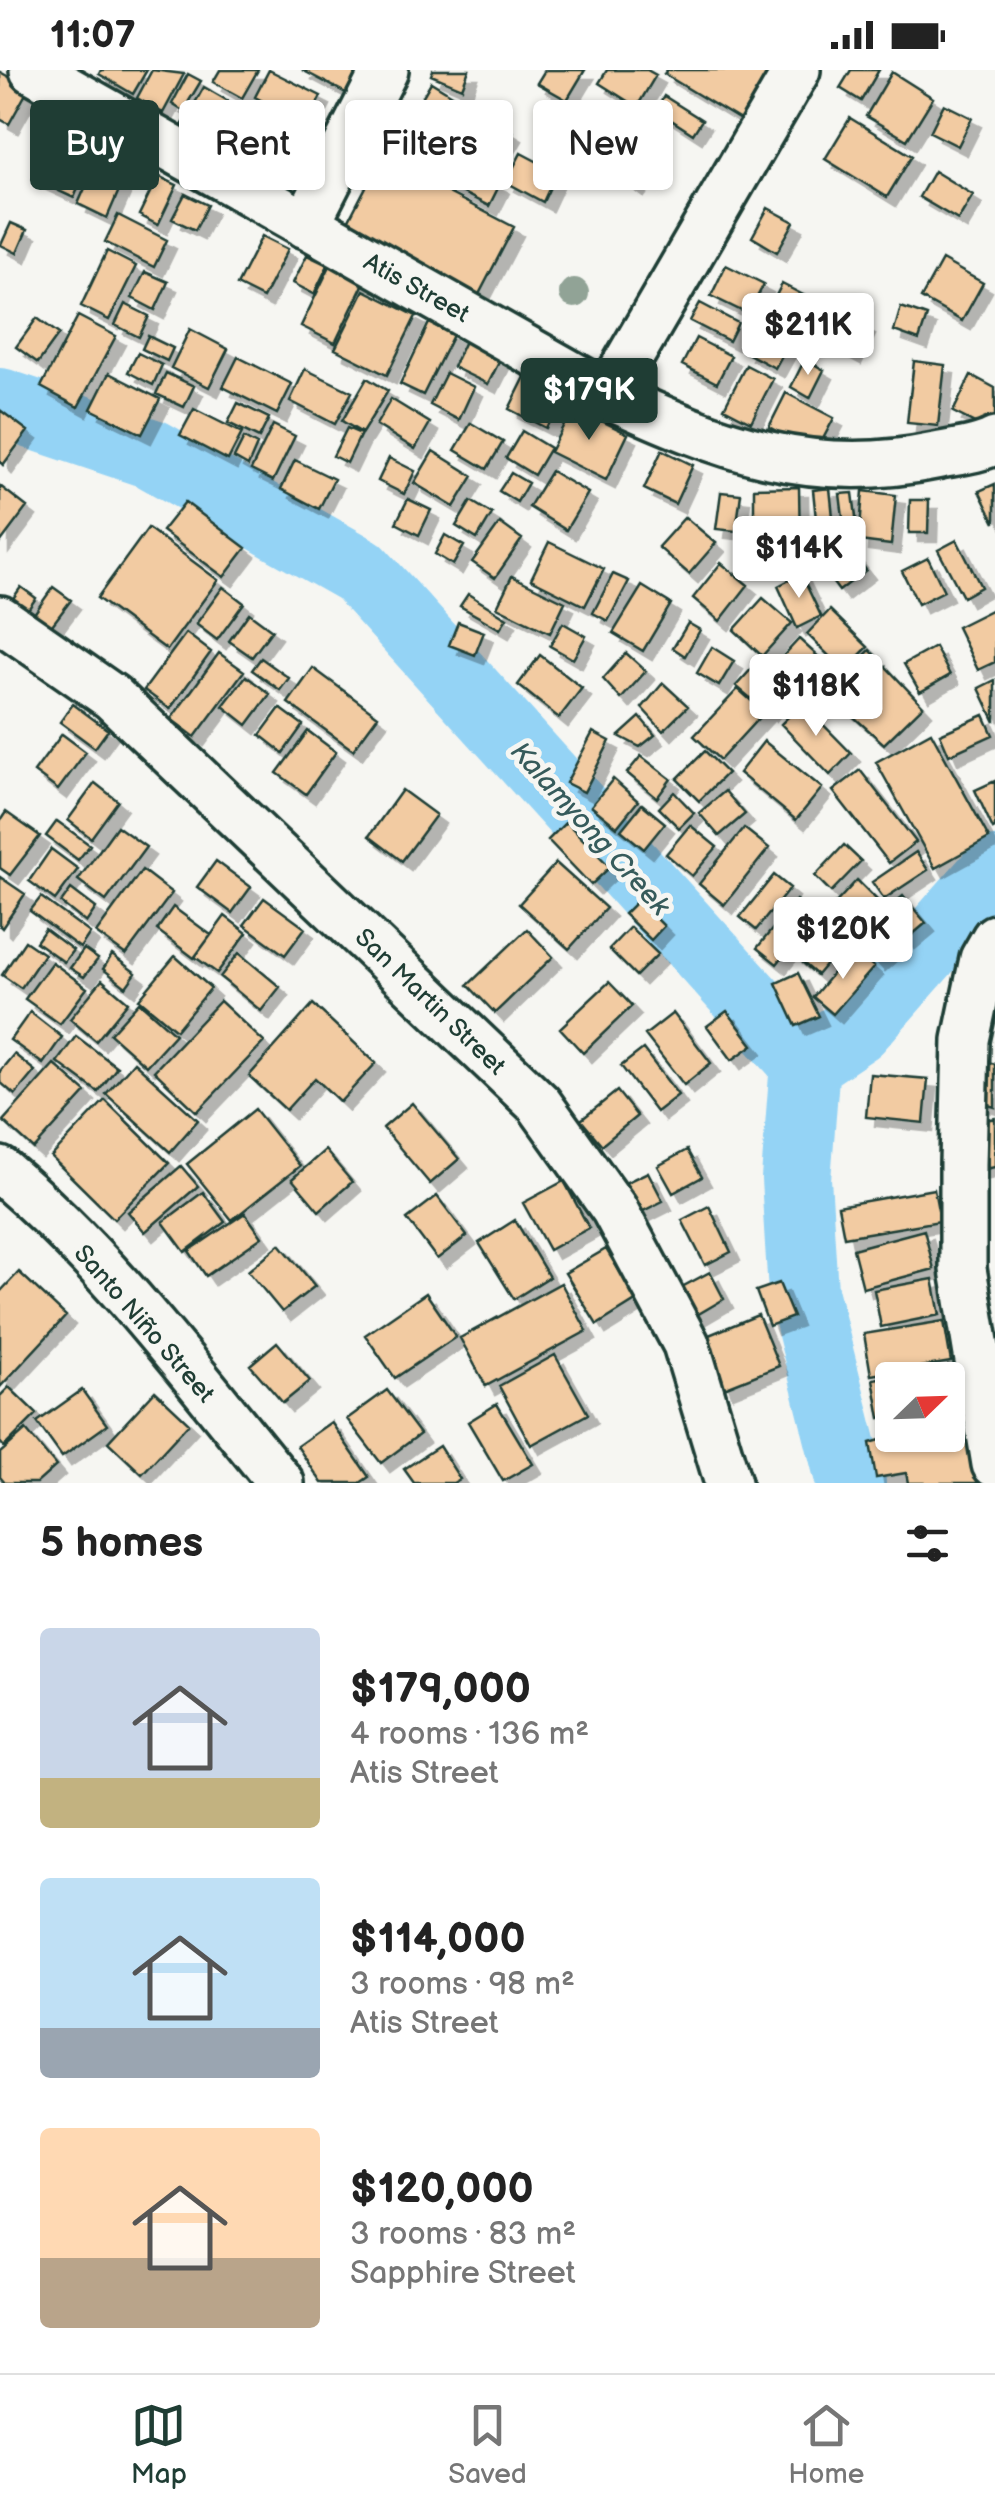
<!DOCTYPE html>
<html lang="en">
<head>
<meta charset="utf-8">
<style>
	body { margin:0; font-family:"Balsamiq Sans",sans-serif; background:#f6f6f6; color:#222; height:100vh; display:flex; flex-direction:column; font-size:38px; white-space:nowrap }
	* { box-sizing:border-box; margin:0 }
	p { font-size:32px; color:#767676 }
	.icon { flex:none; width:55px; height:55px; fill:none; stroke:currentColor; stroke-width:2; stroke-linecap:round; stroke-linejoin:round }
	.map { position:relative; height:1413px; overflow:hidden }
	.panel { display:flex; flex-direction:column; background:#fff; flex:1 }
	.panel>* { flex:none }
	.hud { position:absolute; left:30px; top:30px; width:935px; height:90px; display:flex; gap:20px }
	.needle { width:65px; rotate:67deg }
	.controls { position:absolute; left:875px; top:1292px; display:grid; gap:20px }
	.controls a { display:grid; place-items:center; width:90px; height:90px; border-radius:10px; background:#fff; box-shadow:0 2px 8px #0004; font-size:50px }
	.price { position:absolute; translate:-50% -85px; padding:0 22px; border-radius:10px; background:#fff; color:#222; font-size:32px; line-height:65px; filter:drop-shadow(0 2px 5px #0008) }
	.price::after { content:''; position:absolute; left:50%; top:60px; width:30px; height:22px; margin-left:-15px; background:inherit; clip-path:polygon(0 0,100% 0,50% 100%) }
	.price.selected { background:#1f3d34; color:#fff }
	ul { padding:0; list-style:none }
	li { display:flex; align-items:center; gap:30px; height:250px; padding:0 40px }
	li span { display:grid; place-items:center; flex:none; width:280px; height:200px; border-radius:10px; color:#555 }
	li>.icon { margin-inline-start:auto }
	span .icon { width:120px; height:120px; fill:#fffc; stroke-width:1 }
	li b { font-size:42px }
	h2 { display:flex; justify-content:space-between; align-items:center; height:120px; padding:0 40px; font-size:42px }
	.tag { padding:0 35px; border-radius:10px; background:#fff; box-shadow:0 2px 8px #0004; font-size:35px; line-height:90px }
	.tag.selected { background:#1f3d34; color:#fff }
	.status { display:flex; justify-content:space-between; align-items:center; height:70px; padding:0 50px; background:#fff; direction:ltr }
	.status svg { height:28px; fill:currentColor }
	.dock { display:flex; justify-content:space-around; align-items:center; height:140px; border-top:2px solid #e0e0e0; background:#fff; font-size:28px; color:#767676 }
	.dock a { display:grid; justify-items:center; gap:5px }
	.dock .selected { color:#1f3d34 }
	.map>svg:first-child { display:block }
</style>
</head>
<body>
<div class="status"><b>11:07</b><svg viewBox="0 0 49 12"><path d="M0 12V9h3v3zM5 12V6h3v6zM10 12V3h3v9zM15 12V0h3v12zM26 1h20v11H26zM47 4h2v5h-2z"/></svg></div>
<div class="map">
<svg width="995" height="1413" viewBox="0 0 995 1413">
	<defs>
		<filter id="shadow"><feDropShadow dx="9" dy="9" stdDeviation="0" flood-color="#0004"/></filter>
	</defs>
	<rect width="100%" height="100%" fill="#f6f6f2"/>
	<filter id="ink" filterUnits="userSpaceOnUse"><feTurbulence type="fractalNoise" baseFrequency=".01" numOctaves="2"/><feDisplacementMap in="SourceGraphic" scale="20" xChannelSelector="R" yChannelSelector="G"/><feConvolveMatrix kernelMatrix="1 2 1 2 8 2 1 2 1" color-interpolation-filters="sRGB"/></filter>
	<g filter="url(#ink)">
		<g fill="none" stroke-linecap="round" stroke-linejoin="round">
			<path stroke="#94d3f5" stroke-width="70" d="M0,333L152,384L359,501L805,993L796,1109L803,1222L851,1413
				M805,993L857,958L995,801"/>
		</g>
		<path fill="#f2cba2" stroke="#1f3d34" stroke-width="2.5" filter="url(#shadow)" d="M101,0H147L133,24L99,4Z
			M152,0L184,4L163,43L137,28Z
			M220,0H258L242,28L213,12Z
			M269,0L321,26L307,54L255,27Z
			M302,0H358L346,23Z
			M433,0H469L462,18L431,5Z
			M545,0H585L567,30L537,13Z
			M607,0H647L656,5L637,37L599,13Z
			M667,0H790L755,59L664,4Z
			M851,0H879L861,31L840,18Z
			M0,2L29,18L9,54L0,49Z
			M892,2L933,28L907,70L866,46Z
			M188,4L201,11L183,41L172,34Z
			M431,12L513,62L491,99L409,50Z
			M204,17L228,31L206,70L182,56Z
			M664,26L702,50L693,64L656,40Z
			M944,34L972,48L958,76L930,62Z
			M247,38L300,69L276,111L223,80Z
			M850,48L912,86L887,127L825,89Z
			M388,59L500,114L489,136L378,80Z
			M67,61L94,73L85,92L58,80Z
			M632,70L657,88L635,118L611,100Z
			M104,75L133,88L107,148L78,134Z
			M46,81L86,99L74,128L33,109Z
			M521,83L557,102L543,132L506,112Z
			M381,88L514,157L475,232L342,163Z
			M934,101L973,125L958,150L919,127Z
			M158,106L177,115L158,155L139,145Z
			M185,124L208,135L195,160L172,149Z
			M768,138L794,152L777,182L752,167Z
			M118,145L167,170L154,197L105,172Z
			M11,153L27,160L17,183L1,175Z
			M262,166L288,179L263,228L237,215Z
			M107,181L136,196L109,250L81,236Z
			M307,185L328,195L314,224L293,213Z
			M942,190L983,213L962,251L921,228Z
			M726,195L764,214L748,244L711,226Z
			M330,196L364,213L335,273L301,256Z
			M145,202L168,212L155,240L132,228Z
			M782,214L811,229L792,266L763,251Z
			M364,220L416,246L387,305L335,279Z
			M700,233L738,253L729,271L690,251Z
			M125,234L149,246L139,267L115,255Z
			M901,237L927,246L919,270L894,261Z
			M833,238L866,256L852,285L818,267Z
			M78,246L116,266L78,337L41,317Z
			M37,248L59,264L38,293L16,277Z
			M429,253L453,265L423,325L400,314Z
			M190,259L228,279L209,317L171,298Z
			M754,261L786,278L775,298L743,281Z
			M148,266L173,278L167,291L142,279Z
			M696,268L731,286L717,313L682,295Z
			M465,271L501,288L488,314L453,297Z
			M138,283L162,295L153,315L128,302Z
			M238,287L292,314L277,344L223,317Z
			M805,289L824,300L810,328L791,317Z
			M914,291L945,295L938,356L907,353Z
			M746,295L773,309L751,352L724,338Z
			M305,299L352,322L335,354L290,331Z
			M109,303L160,329L142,364L91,339Z
			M166,303L194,316L184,337L156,324Z
			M446,303L474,317L459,350L430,335Z
			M971,305L995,318V352L991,361L953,342Z
			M525,307L562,326L546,358L509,339Z
			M367,308L388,321L362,363L342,351Z
			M786,323L834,348L816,382L769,357Z
			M391,329L430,353L415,379L376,355Z
			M238,333L269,348L259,368L228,353Z
			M573,337L628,364L606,410L550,382Z
			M194,339L242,363L228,390L180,365Z
			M0,340L28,361L3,395L0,392Z
			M471,353L503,372L487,399L455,380Z
			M273,355L295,366L273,411L251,400Z
			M347,358L361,364L347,393L333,386Z
			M522,361L550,378L534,405L506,388Z
			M244,368L257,375L248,396L234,388Z
			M662,380L693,395L675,434L644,419Z
			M433,381L473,406L454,437L414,413Z
			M389,388L415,401L404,424L378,411Z
			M295,390L334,409L319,439L281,419Z
			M551,401L588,423L566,460L529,437Z
			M511,403L528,413L517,432L499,421Z
			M995,414V453L979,421Z
			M0,416L27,437L0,473Z
			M799,417L800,474L754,475V418Z
			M830,418L833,447L816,449L813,420Z
			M863,421L896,425L891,475L859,471Z
			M721,422L741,424L736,461L716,459Z
			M853,423L857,455L844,456L840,424Z
			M408,429L431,440L419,465L396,453Z
			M910,430H929L928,463H909Z
			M471,431L492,444L477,469L456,456Z
			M185,432L246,478L224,507L162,461Z
			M685,447L716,473L689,504L658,477Z
			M500,453L522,469L495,508L472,492Z
			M148,458L218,510L167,580L97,528Z
			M445,465L464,476L453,495L435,484Z
			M839,465L866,500L839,521L812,485Z
			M957,470L981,517L963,527L938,480Z
			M549,472L604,499L585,536L531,509Z
			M928,488L944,521L918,534L902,501Z
			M721,493L748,515L720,551L693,528Z
			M613,504L629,511L608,551L593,543Z
			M801,504L821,546L797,558L778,516Z
			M512,506L565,532L550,563L497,537Z
			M642,516L671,534L643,581L613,563Z
			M21,517L36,528L22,548L7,537Z
			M53,517L71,530L46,563L29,551Z
			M223,517L244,533L217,570L196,554Z
			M468,524L507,548L500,559L460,536Z
			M763,528L792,553L762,586L734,560Z
			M995,538V592L978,600L957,557Z
			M830,540L868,577L844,601L807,564Z
			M249,543L272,560L252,587L229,571Z
			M458,552L484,562L475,585L449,575Z
			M563,553L586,566L573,589L550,576Z
			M688,553L700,560L685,586L673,578Z
			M186,563L211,582L170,639L144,620Z
			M799,569L833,600L808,627L774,596Z
			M712,577L734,591L719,616L697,603Z
			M935,577L950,605L920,622L904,594Z
			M870,580L923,636L884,674L827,623Z
			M219,583L244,601L195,667L171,649Z
			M626,583L646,601L621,629L603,609Z
			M540,585L582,618L559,648L518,615Z
			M261,588L289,608L280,620L252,600Z
			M756,594L785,619L767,642L736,616Z
			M313,598L378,646L353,680L288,633Z
			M246,606L270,624L247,655L223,636Z
			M995,610V652L979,618Z
			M663,613L688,636L663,661L642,638Z
			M738,619L764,642L720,690L694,666Z
			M802,633L851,683L830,705L781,654Z
			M73,634L108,660L95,678L60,652Z
			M280,638L303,655L283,683L260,665Z
			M984,645L993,665L949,685L940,664Z
			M640,647L655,665L640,677L619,666Z
			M308,661L336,682L306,724L277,703Z
			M593,662L610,671L584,722L566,713Z
			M931,662L989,768L935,798L876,692Z
			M62,664L86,682L58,720L34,702Z
			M764,671L822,718L796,750L739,703Z
			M705,681L727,703L699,731L677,709Z
			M641,686L671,709L657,728L627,703Z
			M860,700L916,772L889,793L833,721Z
			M613,709L638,731L617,757L591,736Z
			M995,711V758L993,759L975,720Z
			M95,713L118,731L91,768L68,750Z
			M402,720L436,745L402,791L369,766Z
			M725,721L745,744L719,766L699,743Z
			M674,722L694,743L679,758L659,738Z
			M642,734L665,753L644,779L621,760Z
			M6,742L40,766L10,805L0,798V751Z
			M57,751L90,775L78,790L46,766Z
			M566,752L610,797L591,815L548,770Z
			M690,755L717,777L692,806L666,784Z
			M117,756L146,777L106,831L78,810Z
			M744,758L769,778L724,835L699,814Z
			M844,775L861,791L831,822L815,806Z
			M51,779L78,799L55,830L29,811Z
			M916,782L928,800L884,829L872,812Z
			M216,791L251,817L232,843L197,817Z
			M556,793L606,838L569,879L519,834Z
			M142,800L172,823L126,885L96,863Z
			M774,805L790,818L756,860L740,847Z
			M0,807L25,824L2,858L0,856Z
			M857,810L879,832L856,858L833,836Z
			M71,819L96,838L86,853L61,833Z
			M903,826L926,853L906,870L883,843Z
			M41,827L90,863L80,878L30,841Z
			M264,828L305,858L285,885L244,855Z
			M638,830L664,856L651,870L624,844Z
			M796,830L815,846L777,894L757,878Z
			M173,837L211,865L194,888L157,860Z
			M225,846L247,863L217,903L195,887Z
			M879,848L899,871L876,892L856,870Z
			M630,857L658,884L636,906L609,879Z
			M45,859L73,880L64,892L36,872Z
			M527,859L553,887L495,943L468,915Z
			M815,859L839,879L817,905L794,885Z
			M25,871L44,884L21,918L2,905Z
			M84,879L98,889L84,907L70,898Z
			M853,879L874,897L833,944L813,927Z
			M239,883L280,917L261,941L220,907Z
			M112,885L136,903L126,917L103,899Z
			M175,886L211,918L176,960L139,929Z
			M52,892L87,918L60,954L25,929Z
			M798,903L819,946L796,956L776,913Z
			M102,910L128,932L96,971L70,949Z
			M609,912L632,936L583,983L560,958Z
			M220,931L264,972L197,1042L154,1001Z
			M139,932L175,964L146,996L110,964Z
			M313,934L376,993L340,1032L315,1008L286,1040L249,1006Z
			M727,941L753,975L732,990L707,956Z
			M30,942L62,967L43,994L10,970Z
			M673,943L711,993L684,1015L645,965Z
			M76,966L117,997L98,1022L57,992Z
			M643,979L678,1025L656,1042L621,996Z
			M14,984L35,1001L15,1025L0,1012V1001Z
			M981,990L995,994V1037L970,1030Z
			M134,992L198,1050L170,1082L106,1024Z
			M54,994L86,1022L34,1079L3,1051Z
			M870,1004L928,1009L924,1053L866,1047Z
			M617,1021L637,1046L602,1075L581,1050Z
			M105,1030L169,1093L114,1149L51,1087Z
			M412,1033L459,1089L430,1114L383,1058Z
			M255,1039L300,1096L232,1150L187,1094Z
			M995,1048V1097L981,1100L969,1054Z
			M325,1080L352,1112L319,1141L292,1109Z
			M687,1080L702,1107L673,1123L658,1096Z
			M181,1096L198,1116L145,1162L128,1142Z
			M648,1102L663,1131L629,1148L614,1118Z
			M564,1111L589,1158L549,1180L523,1133Z
			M934,1119L940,1151L844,1167L838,1136Z
			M203,1122L225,1152L185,1182L163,1152Z
			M437,1126L467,1166L437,1189L407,1149Z
			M709,1136L731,1182L705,1195L682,1150Z
			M245,1143L262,1167L206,1206L189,1181Z
			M515,1150L549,1207L514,1229L479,1173Z
			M924,1160L934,1199L863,1218L853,1179Z
			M280,1174L315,1216L282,1242L248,1201Z
			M606,1179L637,1230L597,1255L565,1203Z
			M19,1202L66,1246L0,1317V1222Z
			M710,1202L724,1229L695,1246L680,1218Z
			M933,1209L940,1245L881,1257L874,1220Z
			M561,1213L587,1261L486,1316L460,1268Z
			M779,1213L793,1247L769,1256L756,1221Z
			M426,1223L456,1267L395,1308L365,1265Z
			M758,1245L779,1296L724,1318L704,1267Z
			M944,1251L951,1292L871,1305L864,1264Z
			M277,1272L310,1311L283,1333L250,1295Z
			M555,1285L588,1344L531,1375L499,1316Z
			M951,1297L957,1336L948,1337V1310H892V1346L880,1348L873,1309Z
			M9,1317L37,1344L4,1377L0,1372V1326Z
			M82,1320L107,1355L62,1387L37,1352Z
			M387,1320L420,1364L381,1393L347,1349Z
			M155,1321L189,1353L142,1404L108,1372Z
			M497,1334L533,1394L503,1411L468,1352Z
			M965,1350L978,1413H908L906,1403L876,1408L870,1373L898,1365H948V1353Z
			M331,1352L369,1407L360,1413H322L297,1376Z
			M26,1360L56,1396L37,1413H5L0,1407V1383Z
			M439,1376L460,1409L453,1413H414L404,1399Z"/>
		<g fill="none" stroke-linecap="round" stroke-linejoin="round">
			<defs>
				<path id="street" d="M33,0L608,325C719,376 811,412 935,386C954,382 979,380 995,371
					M306,155L385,0
					M608,325L797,0
					M0,549L112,627L539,1034L614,1139L686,1274L728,1413
					M995,868L983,889L966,970L963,1094V1199L995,1394
					M0,1100C107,1189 193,1306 281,1413"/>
			</defs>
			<use href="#street" stroke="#1f3d34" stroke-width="52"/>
			<use href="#street" stroke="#f6f6f2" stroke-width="45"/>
		</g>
		<circle fill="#91a396" cx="574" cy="223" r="15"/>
	</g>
	<g text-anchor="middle" stroke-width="10" stroke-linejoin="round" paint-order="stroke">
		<g font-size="25" fill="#1f3d34" stroke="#f6f6f2">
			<text transform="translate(417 217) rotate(29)" y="9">Atis Street</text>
			<text transform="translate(431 931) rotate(44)" y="9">San Martin Street</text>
			<text transform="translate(145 1253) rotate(49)" y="9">Santo Niño Street</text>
		</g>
		<g font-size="28" font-style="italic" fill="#365b5b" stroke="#f6f6f2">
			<text transform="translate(591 758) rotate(48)" y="10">Kalamyong Creek</text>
		</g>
	</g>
</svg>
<div class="controls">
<a><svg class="needle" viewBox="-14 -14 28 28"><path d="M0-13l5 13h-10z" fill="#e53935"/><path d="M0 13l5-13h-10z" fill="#767676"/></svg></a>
</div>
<b class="price" style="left:808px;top:308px">$211K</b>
<b class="price selected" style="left:589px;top:373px">$179K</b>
<b class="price" style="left:799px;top:531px">$114K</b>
<b class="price" style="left:816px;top:669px">$118K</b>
<b class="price" style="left:843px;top:912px">$120K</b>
<div class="hud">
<a class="tag selected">Buy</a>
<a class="tag">Rent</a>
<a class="tag">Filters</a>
<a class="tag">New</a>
</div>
</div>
<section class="panel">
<h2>5 homes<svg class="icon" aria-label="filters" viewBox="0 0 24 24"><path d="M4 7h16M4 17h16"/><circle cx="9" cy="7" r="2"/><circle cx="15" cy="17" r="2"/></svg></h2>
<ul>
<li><span style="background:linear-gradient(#c9d6e8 75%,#c2b280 0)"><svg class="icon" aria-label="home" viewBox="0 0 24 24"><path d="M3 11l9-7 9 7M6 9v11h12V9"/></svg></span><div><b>$179,000</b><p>4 rooms · 136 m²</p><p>Atis Street</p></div></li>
<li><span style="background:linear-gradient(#bfe0f5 75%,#9aa5b1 0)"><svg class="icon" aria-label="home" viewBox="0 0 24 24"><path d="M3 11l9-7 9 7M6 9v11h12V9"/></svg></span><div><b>$114,000</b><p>3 rooms · 98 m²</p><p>Atis Street</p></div></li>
<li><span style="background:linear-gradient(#ffd9b3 65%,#b9a48a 0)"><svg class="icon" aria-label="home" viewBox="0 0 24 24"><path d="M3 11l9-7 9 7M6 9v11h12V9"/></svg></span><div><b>$120,000</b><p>3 rooms · 83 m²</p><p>Sapphire Street</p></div></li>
</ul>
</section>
<nav class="dock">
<a class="selected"><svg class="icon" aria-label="map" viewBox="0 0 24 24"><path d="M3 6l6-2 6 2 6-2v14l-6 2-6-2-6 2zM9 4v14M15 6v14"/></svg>Map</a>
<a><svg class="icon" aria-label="saved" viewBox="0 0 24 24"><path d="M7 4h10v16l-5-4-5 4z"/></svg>Saved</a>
<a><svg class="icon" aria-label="home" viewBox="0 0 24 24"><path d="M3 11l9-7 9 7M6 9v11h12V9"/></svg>Home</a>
</nav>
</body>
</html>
